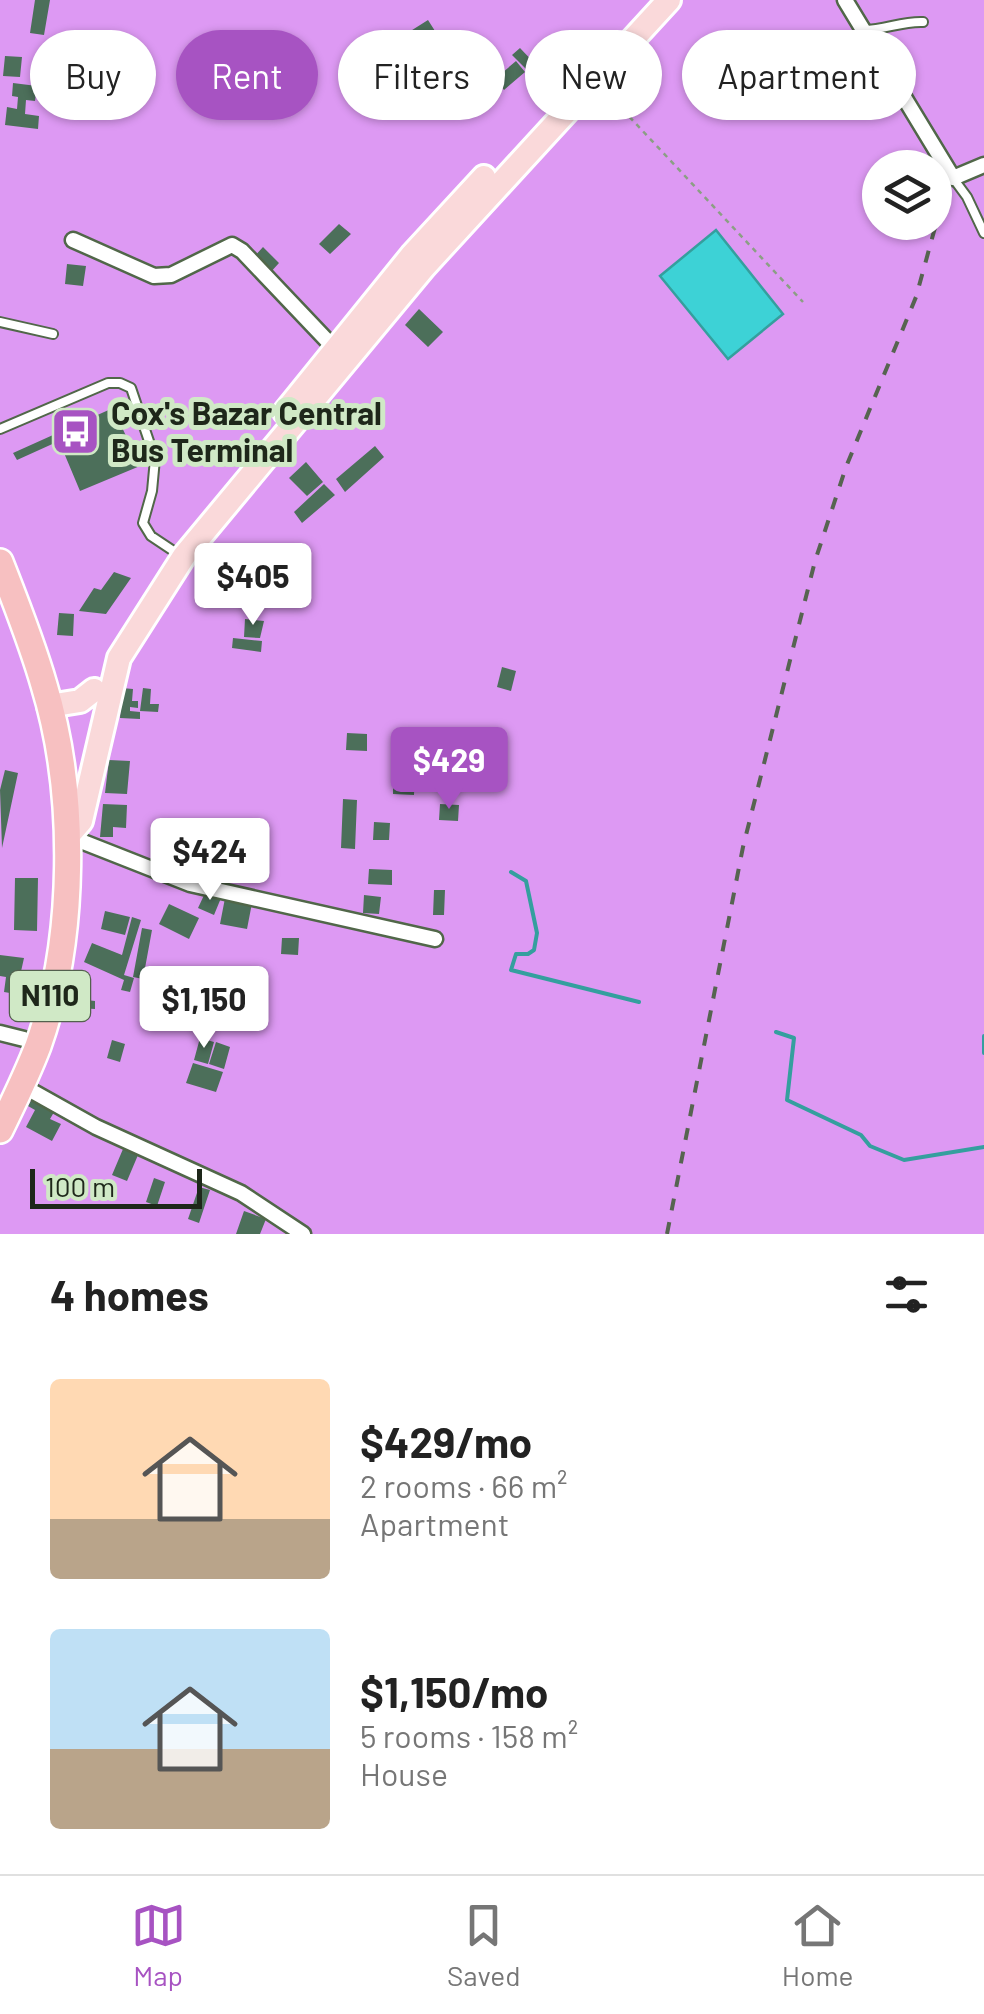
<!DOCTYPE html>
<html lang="en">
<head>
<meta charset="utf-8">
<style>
	body { margin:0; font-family:Barlow,sans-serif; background:#f2f2f2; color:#222; height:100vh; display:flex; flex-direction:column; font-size:38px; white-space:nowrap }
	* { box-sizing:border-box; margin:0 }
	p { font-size:32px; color:#767676 }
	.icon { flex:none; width:55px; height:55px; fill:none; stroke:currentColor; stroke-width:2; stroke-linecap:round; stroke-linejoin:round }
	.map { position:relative; height:1234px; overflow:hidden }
	.panel { display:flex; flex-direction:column; background:#fff; flex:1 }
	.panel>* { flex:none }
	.guide { position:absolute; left:30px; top:30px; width:925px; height:90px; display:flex; gap:20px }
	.controls { position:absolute; left:862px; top:150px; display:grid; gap:20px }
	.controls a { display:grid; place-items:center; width:90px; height:90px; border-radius:50%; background:#fff; box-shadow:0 2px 8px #0004; font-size:50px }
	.scale { position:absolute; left:30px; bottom:25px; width:172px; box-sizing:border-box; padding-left:10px; border:5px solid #1e271a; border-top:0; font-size:28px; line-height:35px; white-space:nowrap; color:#1e271a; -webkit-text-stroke:8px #d0e9c6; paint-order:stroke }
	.price { position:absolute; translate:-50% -85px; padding:0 22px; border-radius:10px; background:#fff; color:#222; font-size:32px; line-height:65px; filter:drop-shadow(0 2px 5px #0008) }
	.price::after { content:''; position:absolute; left:50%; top:60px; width:30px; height:22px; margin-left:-15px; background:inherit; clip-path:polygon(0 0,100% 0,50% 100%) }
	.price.on { background:#a753c2; color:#fff }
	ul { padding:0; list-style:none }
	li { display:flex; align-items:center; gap:30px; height:250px; padding:0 50px }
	li span { display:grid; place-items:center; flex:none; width:280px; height:200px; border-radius:10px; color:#555 }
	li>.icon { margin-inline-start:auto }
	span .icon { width:120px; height:120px; fill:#fffc; stroke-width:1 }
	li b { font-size:42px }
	h2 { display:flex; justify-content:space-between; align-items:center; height:120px; padding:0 50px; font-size:42px }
	.pill { padding:0 35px; border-radius:45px; background:#fff; box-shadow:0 2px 8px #0004; font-size:35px; line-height:90px }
	.pill.on { background:#a753c2; color:#fff }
	.menu { display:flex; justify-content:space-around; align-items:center; height:140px; border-top:2px solid #e0e0e0; background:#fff; font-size:28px; color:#767676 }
	.menu a { display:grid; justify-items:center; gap:5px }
	.menu .on { color:#a753c2 }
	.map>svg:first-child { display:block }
</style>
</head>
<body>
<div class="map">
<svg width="984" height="1234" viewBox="0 0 984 1234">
	<rect width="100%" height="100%" fill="#c3dcba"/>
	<path fill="#dd99f3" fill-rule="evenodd" d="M0,0H984V1234H0ZM880,168H935V222H880Z"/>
	<path fill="#3dd2d6" stroke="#349f9e" stroke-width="2.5" d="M716,230L783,314L728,359L660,276Z"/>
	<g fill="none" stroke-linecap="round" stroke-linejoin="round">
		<path stroke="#349f9e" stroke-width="4" d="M511,872L526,881L537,933L534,950L528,954H516L511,970L639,1002
			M776,1032L794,1038L787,1100L861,1135L870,1146L904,1160L984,1147
			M984,1036V1053"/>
	</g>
	<path fill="#4c6f5a" d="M35,0H50L44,35L30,33Z
		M428,20L435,31L377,67L371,56Z
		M45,45H57V52L59,46H65L64,61L43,59Z
		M520,48L539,68L532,75L512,55Z
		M68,50L81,51L79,72L67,71Z
		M5,56L22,57L20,77L3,76Z
		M516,61L525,72L504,90L495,79Z
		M13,83L37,86L35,101L26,100L25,114L39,116L38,129L5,125L7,107L17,109L18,97L12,96Z
		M339,224L351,234L330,254L319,244Z
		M263,247L279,263L268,275L252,259Z
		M67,264L86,266L83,286L65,284Z
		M419,309L443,332L428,347L405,325Z
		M113,408L140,466L80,491L59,441L17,460L13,453Z
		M375,446L384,457L345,492L336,479Z
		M306,462L323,482L307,496L289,478Z
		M324,484L335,495L302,523L294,512Z
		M114,572L131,578L106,614L79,611L94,588L101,590Z
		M59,613L74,614L73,636L57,635Z
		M245,619L264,621L260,638L244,637Z
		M233,638L262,641L261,652L232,648Z
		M502,667L516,671L511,691L497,687Z
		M122,688L133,689L132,701H138V708L130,707V711L140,712V719L120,718Z
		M143,688L151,689L150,704H159L158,712L140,711Z
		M347,733L367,734V751L346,750Z
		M459,735L484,737L483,751L459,750Z
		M109,760L130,761L127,794L105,793Z
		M424,760L461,761V776L423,774Z
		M402,768H415L414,795L393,794V778L402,779Z
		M5,770L18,773L2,848L0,790Z
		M343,799L357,800L355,849L341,848Z
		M103,804L127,805L126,828L113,827V837H100Z
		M440,804L459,805L458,821L439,820Z
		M374,822L390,823L389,840H373Z
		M224,847L240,848L239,866L223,865Z
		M369,869L392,870V885L368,884Z
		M15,878H38L37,931L14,930Z
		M434,890H445L444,915H433Z
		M206,891L221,898L214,915L198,908Z
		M226,893L253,898L247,929L220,924Z
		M364,895L381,897L379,914L363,913Z
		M169,904L199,918L189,939L159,924Z
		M105,911L130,917L125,935L101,929Z
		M132,917L141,920L124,975L134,978L130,992L121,990L124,980L84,962L92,943L122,955Z
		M142,928L152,930L143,979L133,977Z
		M282,938H299L298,955L281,954Z
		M0,955L24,958L16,994L4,992L6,977L0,976Z
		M78,988H87L86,1000L95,1001V1009L77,1008Z
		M200,1038L214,1042L208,1064L194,1060Z
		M112,1040L125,1044L120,1062L107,1058Z
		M216,1042L230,1047L224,1069L209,1064Z
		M193,1063L223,1072L216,1092L186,1083Z
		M34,1095L57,1107L50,1119L61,1124L52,1141L26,1127L35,1110L28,1106Z
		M123,1149L138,1155L127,1181L112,1175Z
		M154,1178L165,1182L157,1206L146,1202Z
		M199,1187L210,1190L199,1223L188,1219Z
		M244,1211L266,1219L260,1234H236Z"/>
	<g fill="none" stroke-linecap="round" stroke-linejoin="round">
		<defs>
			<path id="lane" d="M864,30C885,30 902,21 923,22
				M953,178L967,197L984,233
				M0,322L53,334
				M0,429L108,383H120L131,388L155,459L152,491L143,523L151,536L172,550"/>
			<path id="street" d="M845,0L953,178L984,165
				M73,240L154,276L171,275L232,245L242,251L336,350
				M68,836L190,884L435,939
				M0,1033L24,1039
				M21,1085L96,1127L241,1193L303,1234"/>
			<path id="primary" d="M285,412L412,255L484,177
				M49,706L80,701L94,690
				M68,836L81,821L119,658L184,556L424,267L669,0"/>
			<path id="highway" d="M0,562C16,603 32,643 44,685C77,793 76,939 38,1046C27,1075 13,1103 0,1130"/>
		</defs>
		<use href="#lane" stroke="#516749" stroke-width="12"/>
		<use href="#street" stroke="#516749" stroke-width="19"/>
		<use href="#primary" stroke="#fff" stroke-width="28"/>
		<use href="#highway" stroke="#fff" stroke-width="30"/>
		<path stroke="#8b9f84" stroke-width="2.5" stroke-dasharray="5 5" stroke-linecap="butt" d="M609,95L803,302"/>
		<use href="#lane" stroke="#fff" stroke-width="8"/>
		<use href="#street" stroke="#fff" stroke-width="14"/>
		<use href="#primary" stroke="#fad9da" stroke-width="22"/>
		<use href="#highway" stroke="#f7c0c1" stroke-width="25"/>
		<path stroke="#566450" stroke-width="4" stroke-dasharray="12 12" stroke-linecap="butt" d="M667,1234L743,847L815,561L846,467L916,297L942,202"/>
	</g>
	<defs>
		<symbol id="bus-square" viewBox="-11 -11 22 22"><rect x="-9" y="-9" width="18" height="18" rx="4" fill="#a753c2" stroke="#d0e9c6"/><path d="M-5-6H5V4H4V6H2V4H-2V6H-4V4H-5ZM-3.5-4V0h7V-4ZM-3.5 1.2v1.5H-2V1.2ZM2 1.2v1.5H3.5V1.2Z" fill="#fff"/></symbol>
	</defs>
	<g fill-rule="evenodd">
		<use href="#bus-square" x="48" y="404" width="55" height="55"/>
	</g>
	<g text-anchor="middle" stroke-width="10" stroke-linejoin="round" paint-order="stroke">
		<rect fill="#d0e9c6" stroke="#53614e" stroke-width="2.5" x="10" y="971" width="80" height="50" rx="8"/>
		<g font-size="30" font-weight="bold" fill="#1e271a">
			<text x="50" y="1006">N110</text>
		</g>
		<g font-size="32" font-weight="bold" fill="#1e271a" stroke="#d0e9c6" text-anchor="start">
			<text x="111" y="425">Cox's Bazar Central<tspan x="111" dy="37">Bus Terminal</tspan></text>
		</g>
	</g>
</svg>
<div class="controls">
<a><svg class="icon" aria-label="layers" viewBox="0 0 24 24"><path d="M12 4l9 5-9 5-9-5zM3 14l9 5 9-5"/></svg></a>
</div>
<div class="scale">100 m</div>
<b class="price" style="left:253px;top:628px">$405</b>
<b class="price on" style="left:449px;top:812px">$429</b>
<b class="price" style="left:210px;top:903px">$424</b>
<b class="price" style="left:204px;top:1051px">$1,150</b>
<div class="guide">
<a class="pill">Buy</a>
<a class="pill on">Rent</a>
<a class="pill">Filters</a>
<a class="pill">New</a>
<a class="pill">Apartment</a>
</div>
</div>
<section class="panel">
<h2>4 homes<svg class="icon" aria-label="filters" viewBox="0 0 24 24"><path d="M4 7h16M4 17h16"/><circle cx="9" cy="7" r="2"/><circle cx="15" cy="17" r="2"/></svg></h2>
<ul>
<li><span style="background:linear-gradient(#ffd9b3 70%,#b9a48a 0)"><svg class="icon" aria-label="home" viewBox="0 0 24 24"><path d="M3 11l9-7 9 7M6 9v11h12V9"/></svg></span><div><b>$429/mo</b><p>2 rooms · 66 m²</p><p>Apartment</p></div></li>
<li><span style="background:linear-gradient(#bfe0f5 60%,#b9a48a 0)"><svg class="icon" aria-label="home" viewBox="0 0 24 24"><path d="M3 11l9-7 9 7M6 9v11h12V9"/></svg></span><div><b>$1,150/mo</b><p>5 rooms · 158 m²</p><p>House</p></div></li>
</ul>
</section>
<nav class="menu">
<a class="on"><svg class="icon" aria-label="map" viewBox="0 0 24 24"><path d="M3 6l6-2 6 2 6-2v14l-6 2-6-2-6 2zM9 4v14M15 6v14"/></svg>Map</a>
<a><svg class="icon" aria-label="saved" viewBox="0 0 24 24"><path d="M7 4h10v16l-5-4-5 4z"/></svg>Saved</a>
<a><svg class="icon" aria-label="home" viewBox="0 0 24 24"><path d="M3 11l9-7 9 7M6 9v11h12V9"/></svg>Home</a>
</nav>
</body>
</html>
